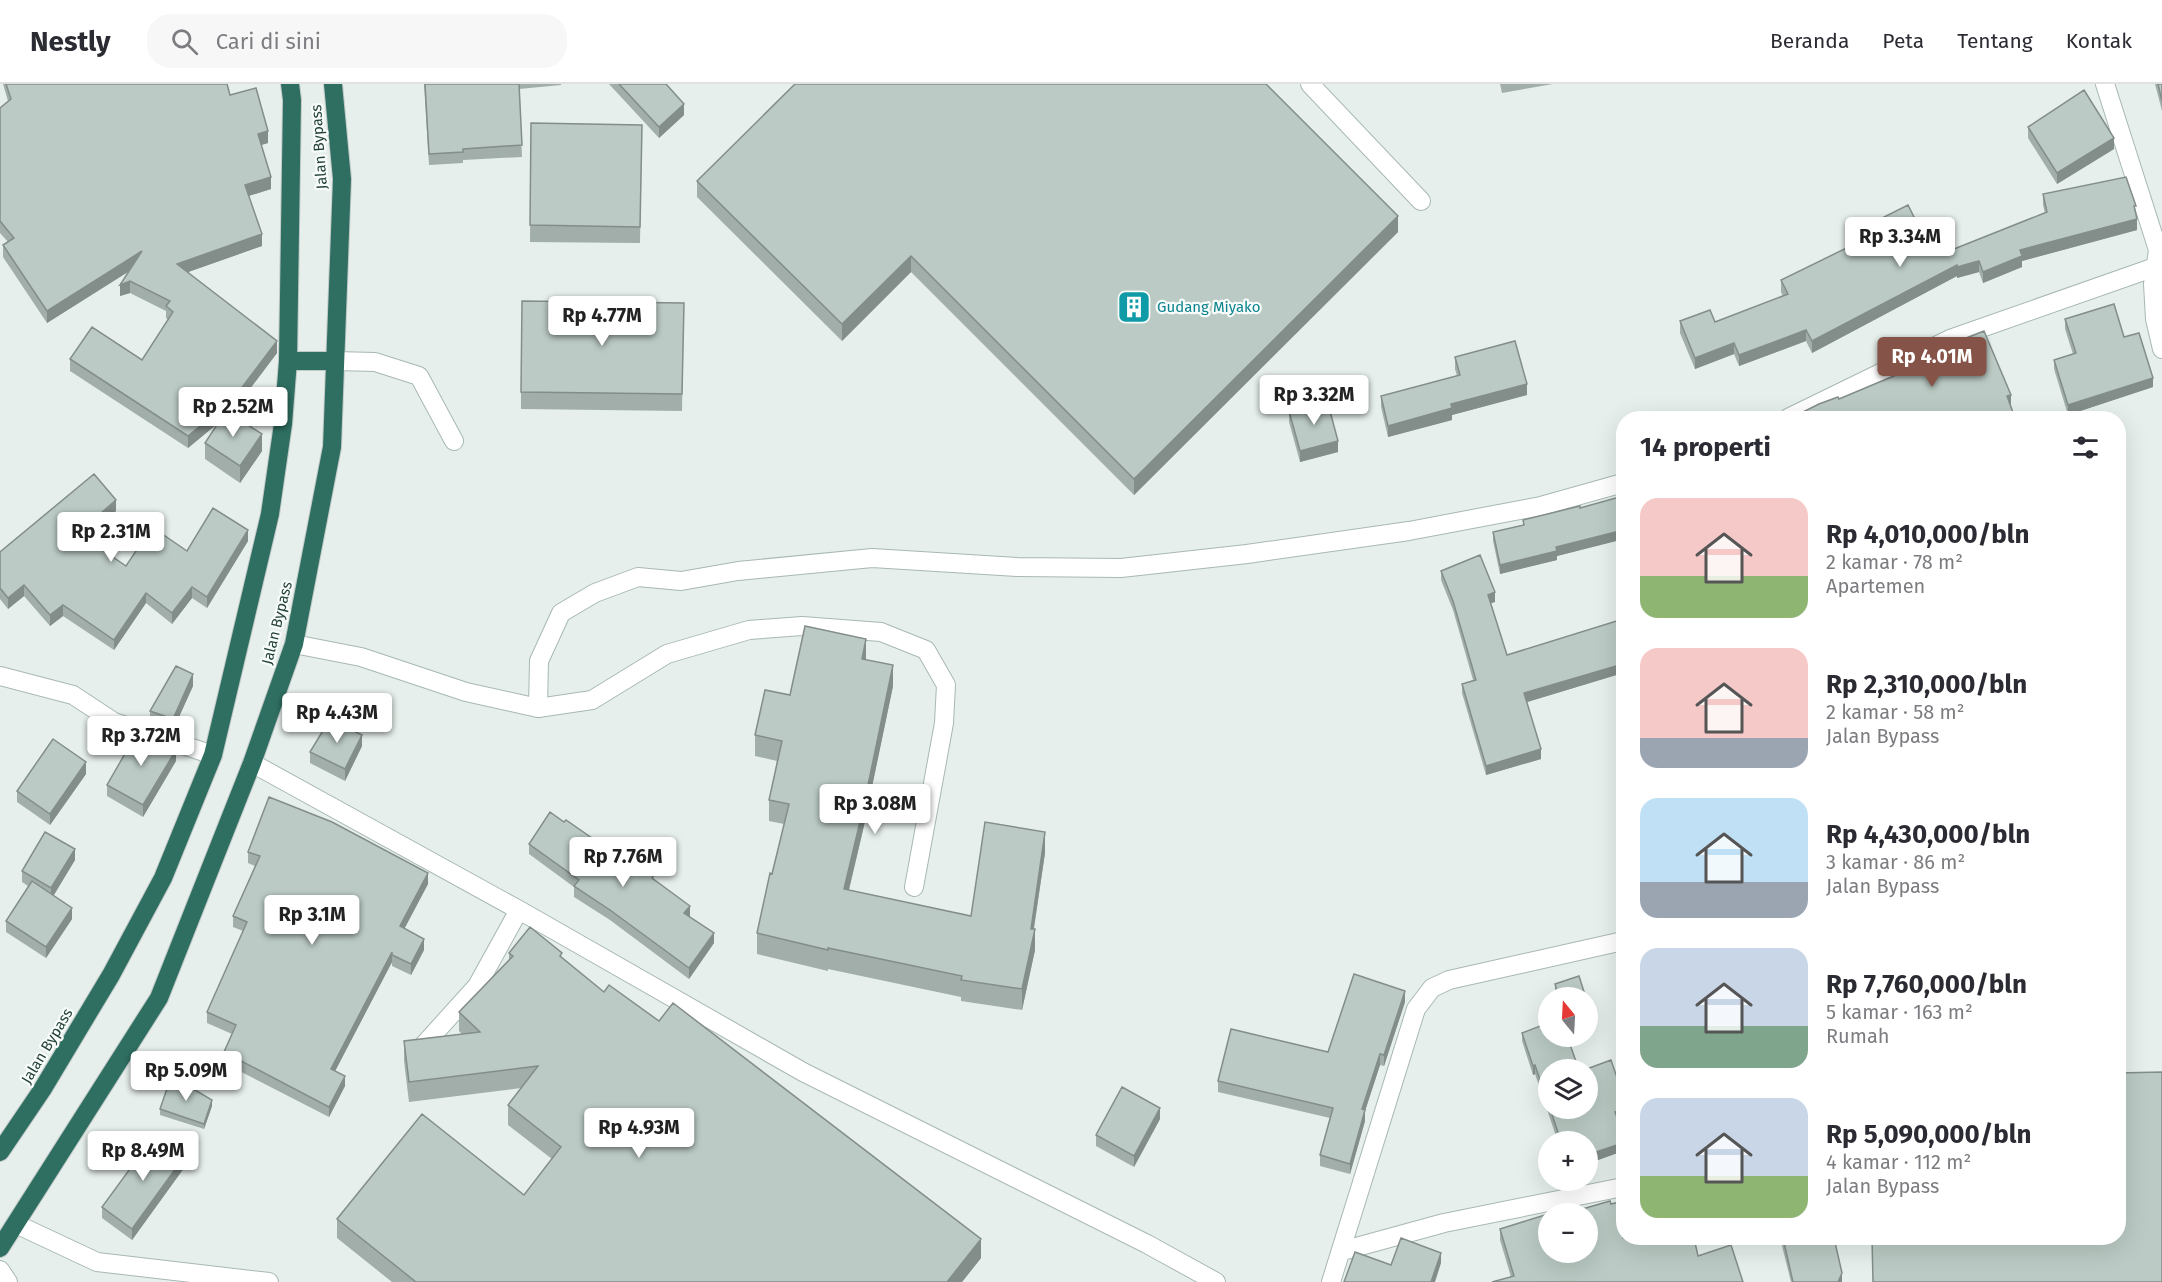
<!DOCTYPE html>
<html lang="id">
<head>
<meta charset="utf-8">
<style>
	body { margin:0; font-family:"Fira Sans",sans-serif; background:#f7f7f7; color:#2b2b33; height:100vh; display:flex; flex-direction:column; font-size:22px; white-space:nowrap }
	* { box-sizing:border-box; margin:0 }
	p { font-size:20px; color:#7c7c81 }
	.icon { flex:none; width:33px; height:33px; fill:none; stroke:currentColor; stroke-width:2; stroke-linecap:round; stroke-linejoin:round }
	.map { position:relative; flex:1; overflow:hidden }
	.side { position:absolute; left:1616px; top:327px; width:510px; height:834px; display:flex; flex-direction:column; background:#fff; border-radius:24px; box-shadow:0 6px 24px #0002 }
	.side>* { flex:none }
	.needle { width:39px; rotate:342deg }
	.fabs { position:absolute; left:1538px; top:903px; display:grid; gap:12px }
	.fabs a { display:grid; place-items:center; width:60px; height:60px; border-radius:50%; background:#fff; box-shadow:0 6px 24px #0002; font-size:30px }
	.price { position:absolute; translate:-50% -51px; padding:0 14px; border-radius:6px; background:#fff; color:#222; font-size:20px; line-height:39px; filter:drop-shadow(0 2px 3px #0008) }
	.price::after { content:''; position:absolute; left:50%; top:36px; width:18px; height:14px; margin-left:-9px; background:inherit; clip-path:polygon(0 0,100% 0,50% 100%) }
	.price.current { background:#855347; color:#fff }
	ul { padding:0; list-style:none }
	li { display:flex; align-items:center; gap:18px; height:150px; padding:0 24px }
	li span { display:grid; place-items:center; flex:none; width:168px; height:120px; border-radius:18px; color:#555 }
	li>.icon { margin-inline-start:auto }
	span .icon { width:72px; height:72px; fill:#fffc; stroke-width:1 }
	li b { font-size:26px }
	h2 { display:flex; justify-content:space-between; align-items:center; height:72px; padding:0 24px; font-size:26px }
	header { display:flex; align-items:center; gap:36px; box-sizing:border-box; height:84px; padding:0 30px; background:#fff; border-bottom:2px solid #e1e1e2 }
	header strong { font-size:28px }
	nav { display:flex; gap:33px; margin-inline-start:auto; font-size:21px }
	.search { width:420px; height:54px; background:#f7f7f7; display:flex; align-items:center; gap:15px; box-sizing:border-box; padding:0 21px; border-radius:24px; color:#7c7c81; font-size:22px }
	.map>svg:first-child { display:block }
</style>
</head>
<body>
<header>
<strong>Nestly</strong>
<div class="search"><svg class="icon" aria-label="search" viewBox="0 0 24 24"><circle cx="10" cy="10" r="6"/><path d="M15 15l6 6"/></svg>Cari di sini</div>
<nav><a>Beranda</a><a>Peta</a><a>Tentang</a><a>Kontak</a></nav>
</header>
<div class="map">
<svg width="2162" height="1198" viewBox="0 0 2162 1198">
	<rect width="100%" height="100%" fill="#e6efeb"/>
	<g fill="none" stroke-linecap="round" stroke-linejoin="round">
		<defs>
			<path id="lane" d="M1310,0L1421,117
				M335,277L375,278L419,292L454,357
				M538,624L592,616L667,570L749,546L802,542L881,548L926,566L946,601L944,639L914,803
				M16,1140L97,1178L269,1198
				M0,1186L8,1198"/>
			<path id="street" d="M2105,0L2158,166L2153,200L2155,235L2162,265
				M1788,334L1950,255L2155,183
				M294,560L361,573L466,608L538,624L539,577L561,529L595,509L638,493L681,497L738,487L872,474L1017,483L1121,484L1247,470L1409,447L1541,422L1623,399
				M0,592L73,611L114,638L213,671
				M252,679L519,826L803,988L1147,1160L1216,1198
				M421,964L477,902L519,826
				M1342,1167L1444,1139L1623,1103
				M1331,1198L1416,925L1432,904L1449,896L1623,857"/>
			<path id="highway" d="M288,277H335
				M0,1068L42,1006L111,891L163,794L213,671L270,430L283,340L288,277L292,16L290,0
				M0,1164L159,914L252,679L294,560L332,363L342,95L333,0"/>
		</defs>
		<use href="#lane" stroke="#a8b8b2" stroke-width="20"/>
		<use href="#street" stroke="#a8b8b2" stroke-width="20"/>
		<use href="#highway" stroke="#c2cac8" stroke-width="20"/>
		<use href="#lane" stroke="#fff" stroke-width="18"/>
		<use href="#street" stroke="#fff" stroke-width="18"/>
		<use href="#highway" stroke="#2f6f62" stroke-width="18"/>
	</g>
	<path fill="#a1aea9" d="M3,0H227L230,11L268,59L261,61L271,105L249,112L262,162L188,188L277,269L234,326L229,329L262,367L240,399L205,375V359L219,338L188,364L70,287V275L142,276L168,236L166,234V227L130,209L120,212L128,188L47,239L3,173V161L8,158L0,149V24L8,17Z
		M424,0H561V1L519,5L522,73L463,76V79L429,81Z
		M609,0H666L684,31L659,54Z
		M1500,0H1553L1502,9Z
		M2155,0H2162V27Z
		M531,39L642,41L640,159L530,158Z
		M2028,43L2114,65L2057,100L2028,54Z
		M697,97L1398,148L1134,411L911,188L842,257L697,113Z
		M2043,110L2136,130L2137,146L2022,177V183L1983,199L1979,188L1957,194V192L1812,269L1806,257L1739,282L1734,270L1695,285L1680,249V237L1715,238L1783,212L1781,208V196L1861,157L1860,145L1928,161L1954,165L2045,129L2043,121Z
		M684,219L682,327L521,325V308Z
		M2065,235L2124,253L2153,303L2068,331L2054,285V276L2073,270L2065,245Z
		M1455,273L1527,311L1452,331V336L1388,353L1381,323V312L1457,292L1455,285Z
		M1289,327L1338,368L1300,378L1289,338Z
		M1623,412V478L1616,457L1557,472V476L1500,490L1493,457V448L1523,441V436L1580,424Z
		M116,427L85,454L126,482L187,467L248,457L207,524L192,514L172,540L146,519L114,566L63,532L50,542L24,512L8,525L0,515V468Z
		M1441,487L1495,518L1491,519L1507,571L1623,535V589L1527,618L1541,675L1486,691L1462,609V600L1473,596L1453,526L1441,496Z
		M866,576L893,602L863,746L849,806L971,832L1045,769L1034,845L1035,866L1022,926L961,917V913L828,885V887L757,870V849L784,740L769,737V716L777,677L755,672V651L790,611Z
		M193,602L173,646L150,638V627Z
		M163,658L176,677L143,733L107,712V701Z
		M362,662L345,697L310,679V668Z
		M86,690L50,741L17,718V707Z
		M564,738L602,761L655,796L714,859L689,895L610,836L574,813V803L529,770V760Z
		M248,768L428,800L404,845L424,866L411,891L392,882V878L335,987L345,1002L329,1033L224,979V968L232,950L207,939V928L243,847L233,843V832L255,782L248,779Z
		M75,776L53,811L72,835L46,874L6,848V837L28,802L22,798V787Z
		M509,869L562,874L604,908L981,1174L962,1198H392L337,1154V1135L524,1111L552,1075L508,1041V1021L521,1004L409,1018L404,977V957L462,950L459,947V928L509,876Z
		M1555,900L1586,914H1558L1555,905Z
		M1405,918L1384,982L1380,981L1365,1027V1037L1350,1090L1320,1082V1071L1330,1034L1218,1008V997L1328,968Z
		M1522,949L1548,986V1024H1587L1623,1011V1034L1618,1036L1623,1067L1587,1080V1058H1558L1535,990L1533,991L1522,957Z
		M212,1022L204,1045L160,1031V1025Z
		M1160,1035L1134,1083L1096,1062V1051Z
		M184,1084L132,1156L102,1134V1123Z
		M1611,1120L1698,1172L1511,1193L1500,1156V1145L1572,1128Z
		M1780,1154H1834L1842,1198H1791Z"/>
	<path fill="#838d89" d="M684,20V31L659,54V43Z
		M268,47V59L258,62V50Z
		M2114,54V65L2057,100V89Z
		M271,93V105L245,113V101Z
		M1398,132V148L1134,411V395Z
		M2137,135V146L2022,177V183L1983,199V188L2020,166Z
		M262,150V162L177,192V180Z
		M142,167V179L47,239V227Z
		M911,172V188L842,257V240Z
		M1979,177V188L1957,194V183Z
		M1957,181V192L1812,269V257Z
		M130,197V209L120,212V201Z
		M1806,246V257L1739,282V271Z
		M277,257V269L234,326L188,364V352Z
		M1734,259V270L1695,285V274Z
		M2153,294V303L2068,331V321Z
		M1527,300V311L1452,331V336L1388,353V342L1451,320Z
		M2011,311V322L2007,312Z
		M262,350V367L240,399V382Z
		M1338,357V368L1300,378V367Z
		M116,416V427L78,460V449Z
		M248,446V457L207,524V513Z
		M1616,448V457L1557,472V476L1500,490V481L1556,463Z
		M24,501V512L8,525V514Z
		M192,503V514L172,540V529Z
		M1495,508V518L1488,520V511Z
		M146,509V519L114,566V556Z
		M63,521V532L50,542V531Z
		M866,555V576L862,575Z
		M1623,580V589L1524,619V609Z
		M893,581V602L863,746L844,826V805Z
		M193,590V602L173,646V635Z
		M362,651V662L345,697V685Z
		M1541,665V675L1486,691V682Z
		M176,666V677L143,733V721Z
		M86,678V690L50,741V730Z
		M1045,748V769L1031,862L1035,845V866L1022,926V905Z
		M75,765V776L51,816V804Z
		M428,789V800L400,853V842Z
		M690,822V833L684,829Z
		M72,824V835L46,874V863Z
		M714,849V859L689,895V884Z
		M424,855V866L411,891V880Z
		M392,868V878L331,995V985Z
		M1405,907V918L1384,982V971Z
		M1591,930V936L1587,937V931Z
		M1380,970V981L1365,1027V1037L1350,1090V1080L1362,1025Z
		M1535,981V990L1533,991V982Z
		M345,992V1002L329,1033V1023Z
		M212,1016V1022L204,1045V1040Z
		M1160,1024V1035L1134,1083V1072Z
		M1623,1025V1034L1615,1037V1028Z
		M1623,1059V1067L1587,1080V1071Z
		M184,1073V1084L132,1156V1145Z
		M981,1155V1174L962,1198H947Z
		M1441,1169V1179L1435,1198H1431Z
		M1842,1189V1198H1838Z"/>
	<path fill="#bbcac4" stroke="#838d89" stroke-width="1.5" d="M6,0H227L230,11L256,4L268,47L258,50L271,93L245,101L262,150L177,180L277,257L234,314L188,352L70,275L92,243L142,276L173,228L166,222L170,217L130,197L120,201L142,167L47,227L3,161L14,154L0,137V24L11,15Z
		M425,0H519L522,61L463,65V68L429,70Z
		M619,0H666L684,20L659,43Z
		M795,0H1266L1398,132L1134,395L911,172L842,240L697,97Z
		M2158,0H2162V17Z
		M2084,6L2114,54L2057,89L2028,43Z
		M531,39L642,41L640,143L530,141Z
		M2126,93L2136,122H2134L2137,135L2020,166L2022,172L1983,188L1979,177L1957,183V181L1812,257L1806,246L1739,271L1734,259L1695,274L1680,237L1710,226L1715,238L1788,210L1781,196L1865,155L1860,145L1908,121L1928,161L1947,151L1954,165L2047,128L2043,110Z
		M522,217L684,219L682,310L521,308Z
		M2114,220L2124,253L2139,249L2153,294L2068,321L2054,276L2076,269L2065,235Z
		M1984,247L2011,311L2007,312L2015,334H1779L1784,333H1793L1819,320L1838,313L1839,315L1908,286L1905,278L1942,261L1943,263Z
		M1515,257L1527,300L1451,320L1452,324L1388,342L1381,312L1460,291L1455,273Z
		M1327,316L1338,357L1300,367L1289,327Z
		M226,327L262,350L240,382L205,359Z
		M94,390L116,416L78,449L126,482L152,443L187,467L213,424L248,446L207,513L192,503L172,529L146,509L114,556L63,521L50,531L24,501L8,514L0,504V468Z
		M1623,412V469L1616,448L1556,463L1557,467L1500,481L1493,448L1524,441L1523,436L1580,422V424Z
		M1480,471L1495,508L1488,511L1507,571L1623,535V580L1524,609L1541,665L1486,682L1462,600L1476,596L1453,517L1441,487Z
		M805,542L866,555L862,575L893,581L863,725L844,805L971,832L985,738L1045,748L1031,845H1035L1022,905L961,896L962,892L828,864V866L757,849L770,789L772,790L789,720L769,716L782,657L755,651L765,606L790,611Z
		M176,582L193,590L173,635L150,627Z
		M330,635L362,651L345,685L310,668Z
		M138,647L163,655L162,658L176,666L143,721L107,701Z
		M53,655L86,678L50,730L17,707Z
		M269,713L332,738L428,789L400,842L424,855L411,880L392,871V868L331,985L345,992L329,1023L224,968L236,941L207,928L247,838L233,832L260,772L248,768Z
		M550,728L564,738L566,736L602,761L605,756L655,790L652,794L690,822L684,829L714,849L689,884L610,826L574,802L579,796L529,760Z
		M45,748L75,765L51,804L22,787Z
		M32,797L72,824L46,863L6,837Z
		M530,843L562,869L560,872L604,908L609,901L659,937L673,919L981,1155L947,1198H416L337,1135L422,1030L524,1111L561,1063L508,1021L538,982L409,998L404,957L480,948L459,928L513,872L509,869Z
		M1354,890L1405,907L1384,971L1380,970L1362,1025L1365,1026L1350,1080L1320,1071L1333,1024L1218,997L1231,945L1328,968Z
		M1579,892L1586,914H1559L1555,900Z
		M1587,917L1591,930L1587,931Z
		M1548,939V952H1567L1579,986H1548V1020L1535,981L1533,982L1522,949Z
		M1611,976L1623,1011V1025L1615,1028L1623,1050V1059L1587,1071V1058H1561L1550,1024H1587V986H1584Z
		M2162,988V1198H1873L1872,1154H2118V989Z
		M170,996L190,1003L212,1016L204,1040L160,1025Z
		M1122,1003L1160,1024L1134,1072L1096,1051Z
		M154,1052L184,1073L132,1145L102,1123Z
		M1610,1117L1611,1120L1623,1117V1154H1694L1698,1172L1731,1161L1743,1198H1492L1514,1192L1500,1145L1548,1130V1168H1587V1130H1549L1570,1123L1572,1128Z
		M1401,1154L1441,1169L1431,1198H1344L1355,1168L1391,1181Z
		M1783,1154H1834L1842,1189L1838,1198H1793Z"/>
	<defs>
		<symbol id="building-square" viewBox="-11 -11 22 22"><rect x="-9" y="-9" width="18" height="18" rx="4" fill="#0f9aa8" stroke="#f7fbf9"/><path d="M-4-6H4V6H1V3H-1V6H-4ZM-2.5-4.3h1.7v1.8h-1.7ZM.8-4.3h1.7v1.8H.8ZM-2.5-1h1.7V.8h-1.7ZM.8-1h1.7V.8H.8Z" fill="#fff"/></symbol>
	</defs>
	<g fill-rule="evenodd">
		<use href="#building-square" x="1115" y="204" width="38" height="38"/>
	</g>
	<g text-anchor="middle" stroke-width="4.5" stroke-linejoin="round" paint-order="stroke">
		<g font-size="15" fill="#24423a" stroke="#f7fbf9">
			<text transform="translate(319 63) rotate(-94)" y="5">Jalan Bypass</text>
			<text transform="translate(277 539) rotate(-76)" y="5">Jalan Bypass</text>
			<text transform="translate(47 962) rotate(-59)" y="5">Jalan Bypass</text>
		</g>
		<g font-size="15" fill="#0d838f" stroke="#f7fbf9" text-anchor="start">
			<text x="1157" y="228">Gudang Miyako</text>
		</g>
	</g>
</svg>
<div class="fabs">
<a><svg class="needle" viewBox="-14 -14 28 28"><path d="M0-13l5 13h-10z" fill="#e53935"/><path d="M0 13l5-13h-10z" fill="#7c7c81"/></svg></a>
<a><svg class="icon" aria-label="layers" viewBox="0 0 24 24"><path d="M12 4l9 5-9 5-9-5zM3 14l9 5 9-5"/></svg></a>
<a>+</a>
<a>−</a>
</div>
<b class="price" style="left:1900px;top:184px">Rp 3.34M</b>
<b class="price" style="left:602px;top:263px">Rp 4.77M</b>
<b class="price current" style="left:1932px;top:304px">Rp 4.01M</b>
<b class="price" style="left:1314px;top:342px">Rp 3.32M</b>
<b class="price" style="left:233px;top:354px">Rp 2.52M</b>
<b class="price" style="left:111px;top:479px">Rp 2.31M</b>
<b class="price" style="left:337px;top:660px">Rp 4.43M</b>
<b class="price" style="left:141px;top:683px">Rp 3.72M</b>
<b class="price" style="left:875px;top:751px">Rp 3.08M</b>
<b class="price" style="left:623px;top:804px">Rp 7.76M</b>
<b class="price" style="left:312px;top:862px">Rp 3.1M</b>
<b class="price" style="left:186px;top:1018px">Rp 5.09M</b>
<b class="price" style="left:639px;top:1075px">Rp 4.93M</b>
<b class="price" style="left:143px;top:1098px">Rp 8.49M</b>
<section class="side">
<h2>14 properti<svg class="icon" aria-label="filters" viewBox="0 0 24 24"><path d="M4 7h16M4 17h16"/><circle cx="9" cy="7" r="2"/><circle cx="15" cy="17" r="2"/></svg></h2>
<ul>
<li><span style="background:linear-gradient(#f6c9c9 65%,#8fb573 0)"><svg class="icon" aria-label="home" viewBox="0 0 24 24"><path d="M3 11l9-7 9 7M6 9v11h12V9"/></svg></span><div><b>Rp 4,010,000/bln</b><p>2 kamar · 78 m²</p><p>Apartemen</p></div></li>
<li><span style="background:linear-gradient(#f6c9c9 75%,#9aa5b1 0)"><svg class="icon" aria-label="home" viewBox="0 0 24 24"><path d="M3 11l9-7 9 7M6 9v11h12V9"/></svg></span><div><b>Rp 2,310,000/bln</b><p>2 kamar · 58 m²</p><p>Jalan Bypass</p></div></li>
<li><span style="background:linear-gradient(#bfe0f5 70%,#9aa5b1 0)"><svg class="icon" aria-label="home" viewBox="0 0 24 24"><path d="M3 11l9-7 9 7M6 9v11h12V9"/></svg></span><div><b>Rp 4,430,000/bln</b><p>3 kamar · 86 m²</p><p>Jalan Bypass</p></div></li>
<li><span style="background:linear-gradient(#c9d6e8 65%,#7fa58c 0)"><svg class="icon" aria-label="home" viewBox="0 0 24 24"><path d="M3 11l9-7 9 7M6 9v11h12V9"/></svg></span><div><b>Rp 7,760,000/bln</b><p>5 kamar · 163 m²</p><p>Rumah</p></div></li>
<li><span style="background:linear-gradient(#c9d6e8 65%,#8fb573 0)"><svg class="icon" aria-label="home" viewBox="0 0 24 24"><path d="M3 11l9-7 9 7M6 9v11h12V9"/></svg></span><div><b>Rp 5,090,000/bln</b><p>4 kamar · 112 m²</p><p>Jalan Bypass</p></div></li>
</ul>
</section>
</div>
</body>
</html>
